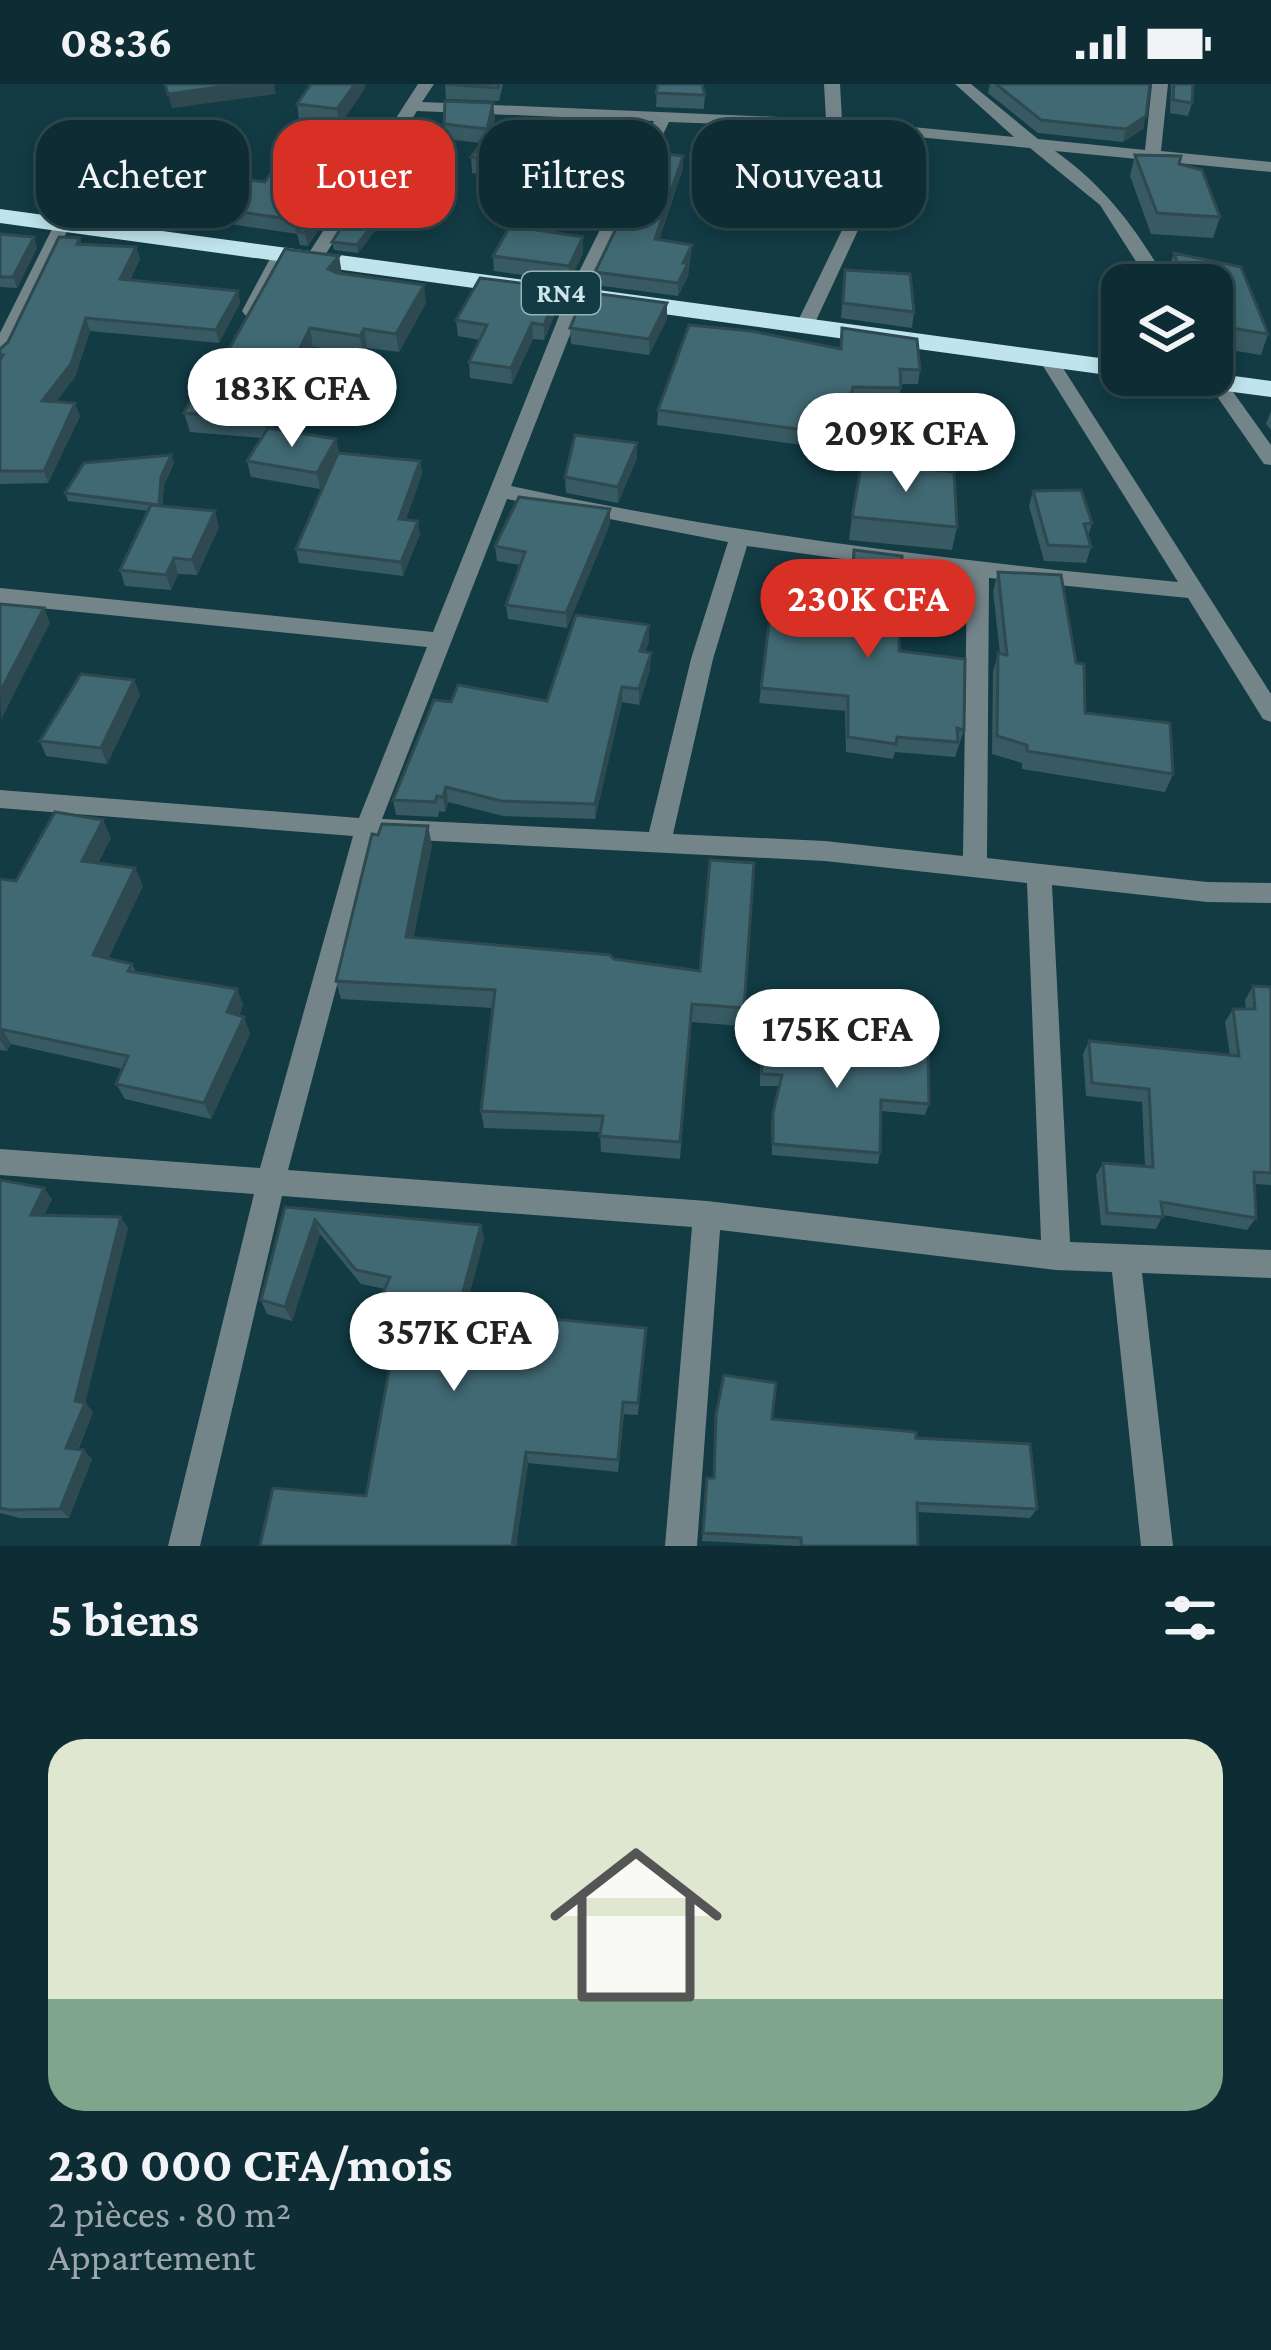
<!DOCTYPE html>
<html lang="fr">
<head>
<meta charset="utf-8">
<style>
	body { margin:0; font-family:"Crimson Pro",serif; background:#17343b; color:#f1f3f6; height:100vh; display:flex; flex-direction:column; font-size:45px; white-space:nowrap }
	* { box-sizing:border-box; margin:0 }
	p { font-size:39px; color:#9ba7ac }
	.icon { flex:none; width:66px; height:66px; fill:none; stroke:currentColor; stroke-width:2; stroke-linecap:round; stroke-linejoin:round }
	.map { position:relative; height:1462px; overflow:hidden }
	.sheet { display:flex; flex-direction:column; background:#0e2c33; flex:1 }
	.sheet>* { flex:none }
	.guide { position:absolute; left:36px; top:36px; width:1200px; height:108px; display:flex; gap:24px }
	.fabs { position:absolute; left:1101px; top:180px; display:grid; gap:24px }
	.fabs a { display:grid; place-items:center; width:132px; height:132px; border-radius:24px; background:#0e2c33; box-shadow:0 6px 18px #0003,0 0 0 3px #2e484e; font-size:60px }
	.price { position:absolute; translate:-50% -102px; padding:0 27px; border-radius:42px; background:#fff; color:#222; font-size:39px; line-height:78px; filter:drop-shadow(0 3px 6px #0008) }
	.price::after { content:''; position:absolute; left:50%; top:72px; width:36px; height:27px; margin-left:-18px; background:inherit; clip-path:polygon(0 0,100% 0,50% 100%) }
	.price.on { background:#d93025; color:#fff }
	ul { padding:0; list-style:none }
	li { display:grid; align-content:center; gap:24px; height:636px; padding:0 48px }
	li span { display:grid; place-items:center; height:372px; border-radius:36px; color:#555 }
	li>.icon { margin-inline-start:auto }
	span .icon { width:216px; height:216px; fill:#fffc; stroke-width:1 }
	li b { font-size:51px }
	h2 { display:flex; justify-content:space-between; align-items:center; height:144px; padding:0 48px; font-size:51px }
	.chip { padding:0 42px; border-radius:36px; background:#0e2c33; box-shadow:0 6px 18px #0003,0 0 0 3px #2e484e; font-size:42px; line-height:108px }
	.chip.on { background:#d93025; color:#fff }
	.status { display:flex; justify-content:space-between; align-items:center; height:84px; padding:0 60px; background:#0e2c33; direction:ltr }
	.status svg { height:33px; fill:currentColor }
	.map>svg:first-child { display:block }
</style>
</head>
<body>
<div class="status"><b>08:36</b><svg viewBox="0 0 49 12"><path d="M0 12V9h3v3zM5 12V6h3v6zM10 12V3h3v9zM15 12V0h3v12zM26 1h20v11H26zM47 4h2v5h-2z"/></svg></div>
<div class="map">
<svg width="1271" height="1462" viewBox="0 0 1271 1462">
	<rect width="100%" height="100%" fill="#123b44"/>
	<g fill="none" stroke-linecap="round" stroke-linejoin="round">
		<path fill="#74858a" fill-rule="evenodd" d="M418,0H434L422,18L826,35L824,0H840L842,36L1014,53L955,0H971L1038,55L1145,66L1152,0H1168L1161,67L1271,78V88L1055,67C1106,103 1138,147 1169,201H1151L1100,121L1030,64L845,46L870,100L860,142L814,241L805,246L796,241L844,142L854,100L828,44L669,38L585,212L511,402C731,450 954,477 1178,498L1038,274L1040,270H1054L1271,610V638L1263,635L1188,514L989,494L987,774L1207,798L1271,799V819L1207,818L1052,801L1070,1158L1271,1166V1194L1142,1189L1173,1462H1141L1112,1188L1056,1186L720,1146L697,1462H665L692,1143L282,1112L200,1462H168L254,1110L0,1091V1065L260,1084L353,752L0,724V706L359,734L427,563L0,520V504L433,548L567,212L654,37L417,27L320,179H308L305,175ZM507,415L728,458L691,575L649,748L382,735ZM747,462L967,492L963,772L825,757L673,750L713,575ZM376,754L825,777L1027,799L1041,1156L707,1117L288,1086Z
			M56,137L70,141L9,268L0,274V249Z
			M281,166L290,171L260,227L251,232L245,231L242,227L272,171Z
			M1212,285L1218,287L1271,361V381L1264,380L1202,291H1212Z"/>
		<path fill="#c0e4ec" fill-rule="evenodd" d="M0,125L1122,277V291H1129L1122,293L0,139Z
			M1212,289L1271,297V313L1165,299L1152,291Z"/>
	</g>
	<path fill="#385a63" d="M445,0H503L499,17L446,15Z
		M657,0H702L705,11L704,25L656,23Z
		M990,0H1150L1143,45L1123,58L1038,49L988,9Z
		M1171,0H1193L1192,19L1188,32L1170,29Z
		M365,4L340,41L299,35L297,20Z
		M495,35L491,47L534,67L512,96L472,89L471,73L481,59L446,55L444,40Z
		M363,60L365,73L308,162L300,161L297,150L223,139L220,125L265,98Z
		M1135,71L1179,80L1220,133L1213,154L1151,150L1130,92Z
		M573,76L553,118L519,114L518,102Z
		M683,84L659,156L692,161L688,192L678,212L595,201V188Z
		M376,136L377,144L358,169L334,166L332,158Z
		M0,150L34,153L37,164L17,204L0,203Z
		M583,153V169L569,198L494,187L493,172Z
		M80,154L81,160L136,163L140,175L130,196L238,207L240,219L219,259L90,247L75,293L56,318L80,332L48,399L0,400V265L8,258Z
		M1174,169L1241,183L1268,250L1261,271L1212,263V201H1171L1167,190Z
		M339,172L341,189L426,219L399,268L367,264L363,270L313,263L273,345L336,355L339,369L420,377L422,390L406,435L420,450L403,492L299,479L296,465L330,388L320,405L251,393L247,377L262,354L190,348L184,329L218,285Z
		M845,186L914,228L912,244L841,234Z
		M667,219V235L649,271L571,260L570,244Z
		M559,220L544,256L533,255L512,300L470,294L469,278L480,256L458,252L456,236Z
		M842,244L920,286L918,300H901L899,319L851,317L838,366L657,341L658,326L840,265Z
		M1271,327V346L1266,340Z
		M171,371L174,379L164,401L162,422L219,443L197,491L178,490L171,506L125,502L120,486L149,427L68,417L65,409Z
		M637,374L618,419L566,409L565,393Z
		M1033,407L1092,439L1088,453L1091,463L1086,479L1044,477L1029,422Z
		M852,433L957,443L952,466L849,456Z
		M610,440L567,544L508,535L506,521L520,481L497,477L495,462Z
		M854,466L899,567L964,646L955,673L895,668L893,675L846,668L845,627L759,619L761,604L849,530Z
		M998,488L1076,579L1085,629L1173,690L1165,708L1022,685V679L992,670L993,588L998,569L1000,570L993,507Z
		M649,557L645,568L650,585L639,621L622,618L595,735L503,732L448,718L445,728L439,727L438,733L396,731L393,716L451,618L547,617Z
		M134,596L140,611L107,680L46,672L40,657Z
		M111,754L98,779L135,784L143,802L108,874L132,880L136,888L237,905L243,921L239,932L244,933L250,950L211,1035L125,1015L116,1000L123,985L11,960L7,967L0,966V795L16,797Z
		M432,761L413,854L614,875L700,887L754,779L742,942L691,938L680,1075L601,1068L600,1048L484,1044L481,1027L493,924L341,915L336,897Z
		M1253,902L1271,903V1101L1255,1100L1256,1134L1247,1146L1163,1131L1156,1145L1101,1141L1096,1091L1103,1079L1145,1083L1142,1018L1086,1012L1083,970L1089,957L1230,971L1225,938L1233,925H1246L1245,916Z
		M760,943L801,965L890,974L893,961L929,1020L925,1031L881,1027L880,1069L878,1080L772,1071L771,1040L779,1002H760Z
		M0,1096L52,1115L44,1131L128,1144L85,1319L93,1328L78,1366L92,1375L69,1434H19L0,1429Z
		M285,1123L481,1141L484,1155L465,1227L645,1257L638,1331L624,1330L618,1388L528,1379L516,1462H260L366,1412L399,1233L384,1230L380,1216L385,1205L361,1200L320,1150L292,1237L267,1230L261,1216Z
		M716,1331L772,1335L916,1354L1037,1425L1030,1434L917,1428L918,1462H799L702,1457L707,1394H713Z"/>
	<path fill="#2e4a50" d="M241,0H274L276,10L172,24L168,10Z
		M355,0H365V4L340,41L337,25Z
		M493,19L495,35L488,60L487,45Z
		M1146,32L1143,45L1123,58L1126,45Z
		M533,51L534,67L512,96L511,80Z
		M363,60L365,73L308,162L305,149Z
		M573,64V76L553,118L552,106Z
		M683,72V84L655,168V155Z
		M376,136L377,144L358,169L357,161Z
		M34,153L37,164L17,204L13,193Z
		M583,153V169L569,198V182Z
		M692,161L688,192L678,212V199L683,179Z
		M136,163L140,175L124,207L120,195Z
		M339,172L342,190L328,185Z
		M424,201L426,219L399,268L396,250Z
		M558,204L559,220L544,256V241Z
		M238,207L240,219L219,259L216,246Z
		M667,219V235L649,271V255Z
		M86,234L90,247L75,293L47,330L42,317Z
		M532,239L533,255L512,300L511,284Z
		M310,244L313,263L268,355L264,336Z
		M364,245L367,264L363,270L360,252Z
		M75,319L80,332L48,399L44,387Z
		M336,355L339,371L320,405L317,389Z
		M637,359V374L618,419V403Z
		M171,371L174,379L164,401L162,429L159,421L161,393Z
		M420,377L422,390L401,448L399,435Z
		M610,425V440L567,544L566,529Z
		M215,427L219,443L197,491L192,476Z
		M418,437L420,450L403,492L401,478Z
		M174,474L178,490L171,506L166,491Z
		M44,524L50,539L1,636L0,608Z
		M649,541V557L640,583V567Z
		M651,569L650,585L639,621V605Z
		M134,596L140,611L107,680L101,664Z
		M622,603V618L595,735V720Z
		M446,703L448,718L445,728L443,713Z
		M103,736L111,754L90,794L82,777Z
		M428,742L432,761L410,872L406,853Z
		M135,784L143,802L102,888L93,871Z
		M237,905L243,921L234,944L227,928Z
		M244,933L250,950L211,1035L204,1019Z
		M1,943L11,960L7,967L0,956Z
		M44,1104L52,1115L39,1142L31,1131Z
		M121,1133L128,1144L85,1320L93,1328L74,1373L66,1364L75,1317Z
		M315,1136L320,1150L292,1237L285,1223Z
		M481,1141L484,1155L461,1240L458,1226Z
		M84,1366L92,1375L69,1434L60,1425Z
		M526,1368L528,1379L516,1462H512Z"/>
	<path fill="#416973" stroke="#2e4a50" stroke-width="3" d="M165,0H241L168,10Z
		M311,0H355L337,25L297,20Z
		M445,0H499L498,4Z
		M658,0H702L705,11L656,9Z
		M996,0H1150L1146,32L1126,45L1041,36Z
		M1174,0H1193L1192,19L1173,16Z
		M445,17L493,19L487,45L444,40Z
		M491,46L533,51L511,80L471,73Z
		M297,51L363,60L305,149L297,147L303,137L220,125L243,95L265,98Z
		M539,62L573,64L552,106L518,102Z
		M653,68L683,72L655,155L692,161L683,179H688L678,199L595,188Z
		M1135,71L1181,72L1179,80L1202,86L1220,133L1157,129Z
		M349,132L376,136L357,161L332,158Z
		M510,142L583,153L569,182L493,172Z
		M0,150L34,153L13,193H0Z
		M59,153L80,154L77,160L136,163L120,195L238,207L216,246L86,234L71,280L42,317L75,319L44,387H0V276L3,271H0V265L8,258Z
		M285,165L339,172L328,185L337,189L424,201L396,250L364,245L360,252L310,244L264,336L184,329L203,292L218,285Z
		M1174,169L1241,183L1268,250L1219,242L1212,230V201H1184Z
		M845,186L910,190L914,228L843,219Z
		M480,194L558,204L544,241L532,239L511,284L469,278L487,241L456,236Z
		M585,208L667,219L649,255L570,244Z
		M689,241L751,247L841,265L842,244L917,255L920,286L900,285L901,304L853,303L840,351L658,326Z
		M268,344L336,355L317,389L247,377Z
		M575,351L637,359L618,403L565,393Z
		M338,369L420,377L399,435L418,437L401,478L296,465Z
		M171,371L161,393L159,421L65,409L84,379Z
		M862,378L954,388L957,443L852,433Z
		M1081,406L1092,439L1084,440L1091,463L1048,461L1033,407Z
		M519,413L610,425L566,529L506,521L525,468L495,462Z
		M151,421L215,427L192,476L174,474L166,491L120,486Z
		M854,466L902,472L899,567L965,575L964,646L957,644L958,658L897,653L896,660L848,653V612L761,604L771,524L851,530Z
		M998,488L1061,491L1076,579L1084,580L1085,629L1170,639L1173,690L1027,667V661L997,652L998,569L1007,571Z
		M0,520L44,524L0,608Z
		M576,531L649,541L640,567L651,569L639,605L622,603L595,720L501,717L446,703L443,713L437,712L435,718L393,716L434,616L451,618L458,601L547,617Z
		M81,590L134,596L101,664L40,657Z
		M55,728L103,736L82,777L135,784L93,871L132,880L128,887L237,905L227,928L244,933L204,1019L116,1000L128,972L0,945V795L16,797Z
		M382,740L428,742L406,853L610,871L614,875L700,887L710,776L754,779L744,924L692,920L680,1058L600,1052L603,1032L481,1027L495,906L336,897L372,750L378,751Z
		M1253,902L1271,903V1089L1254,1088L1256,1134L1161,1118L1163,1133L1107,1129L1103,1079L1153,1083L1149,1005L1092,999L1089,957L1239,972L1233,925H1255Z
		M760,943H801V965L893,975V961L928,964L929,1020L881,1016L880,1069L773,1060V1029L782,991L762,990Z
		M0,1096L44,1104L31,1131L121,1133L75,1317L85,1319L66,1364L84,1366L60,1425L10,1426L0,1424Z
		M285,1123L481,1141L458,1226L646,1244L638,1319L623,1318L618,1376L526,1368L512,1462H260L273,1404L366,1412L401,1221L380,1216L390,1193L356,1186L315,1136L285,1223L261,1216Z
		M724,1291L776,1299L772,1335L916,1348V1354L1030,1360L1037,1425L917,1419L918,1462H801V1454L703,1449L707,1394H714L716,1331Z"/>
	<g text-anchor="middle" stroke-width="12" stroke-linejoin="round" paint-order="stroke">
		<rect fill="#123b44" stroke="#97b2b9" stroke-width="3" x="522" y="188" width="78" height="42" rx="9"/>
		<g font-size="27" font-weight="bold" fill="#d0e5eb">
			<text x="561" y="218">RN4</text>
		</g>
	</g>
</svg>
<div class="fabs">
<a><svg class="icon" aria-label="layers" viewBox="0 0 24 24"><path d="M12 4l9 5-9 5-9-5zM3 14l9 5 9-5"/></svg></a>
</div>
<b class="price" style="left:292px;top:366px">183K CFA</b>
<b class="price" style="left:906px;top:411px">209K CFA</b>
<b class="price on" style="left:868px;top:577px">230K CFA</b>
<b class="price" style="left:837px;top:1007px">175K CFA</b>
<b class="price" style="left:454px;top:1310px">357K CFA</b>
<div class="guide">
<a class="chip">Acheter</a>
<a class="chip on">Louer</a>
<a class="chip">Filtres</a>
<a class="chip">Nouveau</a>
</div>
</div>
<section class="sheet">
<h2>5 biens<svg class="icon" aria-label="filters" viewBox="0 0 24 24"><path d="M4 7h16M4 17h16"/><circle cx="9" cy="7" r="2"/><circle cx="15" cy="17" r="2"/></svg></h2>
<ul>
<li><span style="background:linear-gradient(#dfe7d0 70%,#7fa58c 0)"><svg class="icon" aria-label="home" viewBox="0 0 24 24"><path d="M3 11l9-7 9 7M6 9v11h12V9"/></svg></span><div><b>230 000 CFA/mois</b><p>2 pièces · 80 m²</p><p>Appartement</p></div></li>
</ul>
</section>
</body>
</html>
